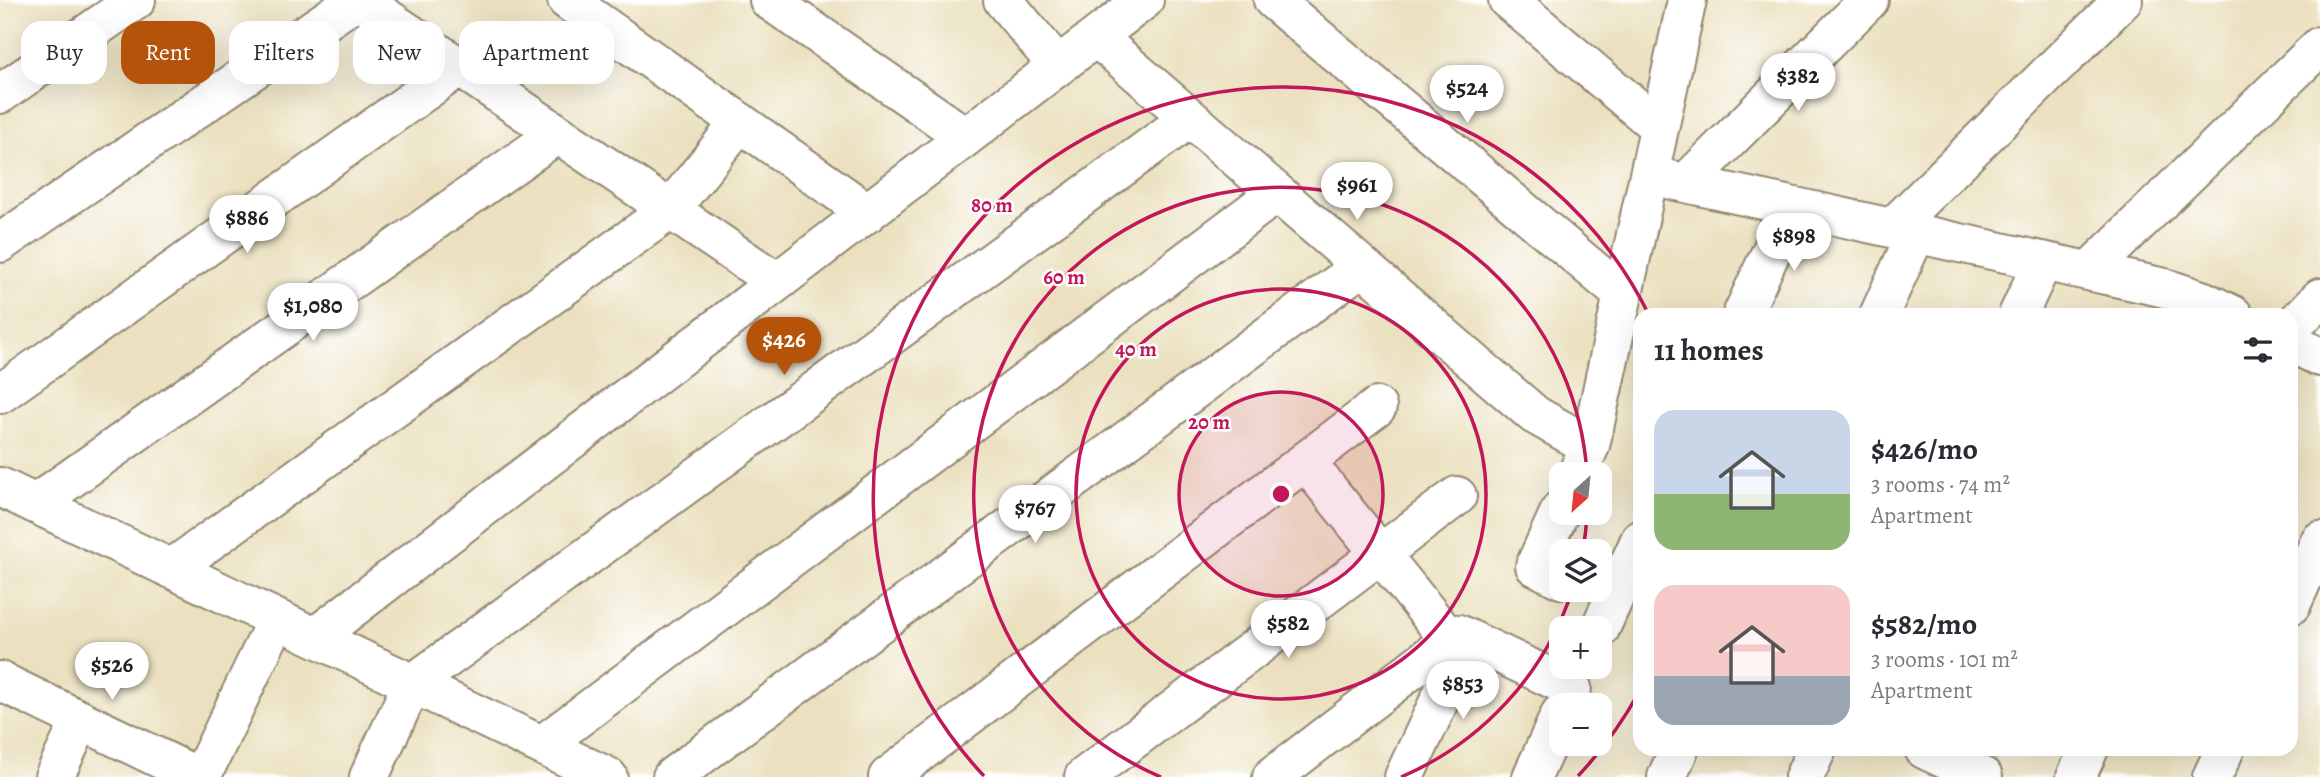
<!DOCTYPE html>
<html lang="en">
<head>
<meta charset="utf-8">
<style>
	body { margin:0; font-family:Alegreya,serif; background:#f7f7f7; color:#2b2b33; height:100vh; display:flex; flex-direction:column; font-size:26px; white-space:nowrap }
	* { box-sizing:border-box; margin:0 }
	p { font-size:23px; color:#7c7c81 }
	.icon { flex:none; width:38px; height:38px; fill:none; stroke:currentColor; stroke-width:2; stroke-linecap:round; stroke-linejoin:round }
	.map { position:relative; flex:1; overflow:hidden }
	.side { position:absolute; left:1633px; top:308px; width:665px; height:448px; display:flex; flex-direction:column; background:#fff; border-radius:21px; box-shadow:0 7px 28px #0002 }
	.side>* { flex:none }
	.banner { position:absolute; left:21px; top:21px; width:665px; height:63px; display:flex; gap:14px }
	.needle { width:46px; rotate:207deg }
	.tools { position:absolute; left:1549px; top:462px; display:grid; gap:14px }
	.tools a { display:grid; place-items:center; width:63px; height:63px; border-radius:14px; background:#fff; box-shadow:0 7px 28px #0002; font-size:35px }
	.price { position:absolute; translate:-50% -60px; padding:0 16px; border-radius:24px; background:#fff; color:#222; font-size:23px; line-height:46px; filter:drop-shadow(0 2px 4px #0008) }
	.price::after { content:''; position:absolute; left:50%; top:42px; width:21px; height:16px; margin-left:-10px; background:inherit; clip-path:polygon(0 0,100% 0,50% 100%) }
	.price.selected { background:#b45309; color:#fff }
	ul { padding:0; list-style:none }
	li { display:flex; align-items:center; gap:21px; height:175px; padding:0 21px }
	li span { display:grid; place-items:center; flex:none; width:196px; height:140px; border-radius:21px; color:#555 }
	li>.icon { margin-inline-start:auto }
	span .icon { width:84px; height:84px; fill:#fffc; stroke-width:1 }
	li b { font-size:30px }
	h2 { display:flex; justify-content:space-between; align-items:center; height:84px; padding:0 21px; font-size:30px }
	.chip { padding:0 24px; border-radius:21px; background:#fff; box-shadow:0 7px 28px #0002; font-size:24px; line-height:63px }
	.chip.selected { background:#b45309; color:#fff }
	.map>svg:first-child { display:block }
</style>
</head>
<body>
<div class="map">
<svg width="2320" height="777" viewBox="0 0 2320 777">
	<rect width="100%" height="100%" fill="#fff"/>
	<filter id="ink" filterUnits="userSpaceOnUse"><feTurbulence type="fractalNoise" baseFrequency=".0143" numOctaves="2"/><feDisplacementMap in="SourceGraphic" scale="14" xChannelSelector="R" yChannelSelector="G"/><feConvolveMatrix kernelMatrix="1 2 1 2 8 2 1 2 1" color-interpolation-filters="sRGB"/></filter>
	<filter id="wash" filterUnits="userSpaceOnUse"><feTurbulence type="fractalNoise" baseFrequency=".00686" numOctaves="4" result="noise"/><feDisplacementMap in="SourceGraphic" scale="28" xChannelSelector="R" yChannelSelector="G"/><feGaussianBlur stdDeviation="1.57" result="paint"/><feColorMatrix in="noise" values="0 0 0 0 0 0 0 0 0 0 0 0 0 0 0 0 0 1.4 0 .05"/><feComposite in="paint" operator="in"/></filter>
	<g filter="url(#wash)">
		<rect width="100%" height="100%" fill="#ebe1c0"/>
	</g>
	<g filter="url(#ink)">
		<g fill="none" stroke-linecap="round" stroke-linejoin="round">
			<defs>
				<path id="minor" d="M360,0L777,282
					M567,0L868,213
					M769,0L966,137
					M1003,0L1058,66
					M1273,0L1623,295
					M1508,0L1659,127
					M1096,37L1535,415L1590,446
					M0,94L136,0
					M1649,175L2165,288L2204,301L2233,315
					M1686,183L1869,0
					M1892,228L2123,0
					M0,243L356,0
					M2089,271L2320,46
					M1742,315L1792,207
					M1879,315L1916,234
					M2018,315L2043,261
					M2291,328L2320,298
					M2291,343L2320,357
					M0,394L459,67
					M1306,462L1450,640
					M1577,474L1590,446L1687,0
					M0,487L608,777
					M35,504L557,134
					M1561,509L1535,566L1561,579
					M171,569L670,210L740,122
					M2291,605L2320,541
					M1600,629L1640,540
					M315,637L1144,0
					M0,681L198,777
					M542,745L1277,193
					M1924,749L1983,777
					M54,777L81,720
					M201,777L277,619
					M369,777L412,684L1190,118
					M672,777L1362,266
					M888,777L1377,407
					M1084,777L1457,496
					M1272,777L1458,634L1572,688
					M1404,777L1468,639
					M1532,777L1561,713
					M1667,777L1679,749
					M1804,777L1817,749
					M2076,777L2089,749
					M2212,777L2225,749"/>
			</defs>
			<use href="#minor" stroke="#93866f" stroke-width="42"/>
			<use href="#minor" stroke="#fff" stroke-width="38"/>
		</g>
	</g>
	<circle cx="1281" cy="494" r="102" fill="#c2185b" fill-opacity=".12"/>
	<g fill="none" stroke="#c2185b" stroke-width="3.5">
		<circle cx="1281" cy="494" r="102"/>
		<circle cx="1281" cy="494" r="205"/>
		<path d="M1587 515A307 307 0 0 1 1583 550M1572 591A307 307 0 0 1 1401 777M1161 777A307 307 0 1 1 1587 473"/>
		<path d="M1639 692A409 409 0 0 1 1578 776M984 776A409 409 0 1 1 1649 315"/>
	</g>
	<circle cx="1281" cy="494" r="10" fill="#c2185b" stroke="#fff" stroke-width="3.5"/>
	<g font-size="21" text-anchor="middle" font-weight="bold" fill="#c2185b" stroke="#fff" stroke-width="5" stroke-linejoin="round" paint-order="stroke">
		<text x="992" y="212">80 m</text>
		<text x="1064" y="284">60 m</text>
		<text x="1136" y="356">40 m</text>
		<text x="1209" y="429">20 m</text>
	</g>
</svg>
<div class="tools">
<a><svg class="needle" viewBox="-14 -14 28 28"><path d="M0-13l5 13h-10z" fill="#e53935"/><path d="M0 13l5-13h-10z" fill="#7c7c81"/></svg></a>
<a><svg class="icon" aria-label="layers" viewBox="0 0 24 24"><path d="M12 4l9 5-9 5-9-5zM3 14l9 5 9-5"/></svg></a>
<a>+</a>
<a>−</a>
</div>
<b class="price" style="left:1798px;top:113px">$382</b>
<b class="price" style="left:1467px;top:125px">$524</b>
<b class="price" style="left:1357px;top:222px">$961</b>
<b class="price" style="left:247px;top:255px">$886</b>
<b class="price" style="left:1794px;top:273px">$898</b>
<b class="price" style="left:313px;top:343px">$1,080</b>
<b class="price selected" style="left:784px;top:377px">$426</b>
<b class="price" style="left:1035px;top:545px">$767</b>
<b class="price" style="left:1288px;top:660px">$582</b>
<b class="price" style="left:112px;top:702px">$526</b>
<b class="price" style="left:1463px;top:721px">$853</b>
<div class="banner">
<a class="chip">Buy</a>
<a class="chip selected">Rent</a>
<a class="chip">Filters</a>
<a class="chip">New</a>
<a class="chip">Apartment</a>
</div>
<section class="side">
<h2>11 homes<svg class="icon" aria-label="filters" viewBox="0 0 24 24"><path d="M4 7h16M4 17h16"/><circle cx="9" cy="7" r="2"/><circle cx="15" cy="17" r="2"/></svg></h2>
<ul>
<li><span style="background:linear-gradient(#c9d6e8 60%,#8fb573 0)"><svg class="icon" aria-label="home" viewBox="0 0 24 24"><path d="M3 11l9-7 9 7M6 9v11h12V9"/></svg></span><div><b>$426/mo</b><p>3 rooms · 74 m²</p><p>Apartment</p></div></li>
<li><span style="background:linear-gradient(#f6c9c9 65%,#9aa5b1 0)"><svg class="icon" aria-label="home" viewBox="0 0 24 24"><path d="M3 11l9-7 9 7M6 9v11h12V9"/></svg></span><div><b>$582/mo</b><p>3 rooms · 101 m²</p><p>Apartment</p></div></li>
</ul>
</section>
</div>
</body>
</html>
